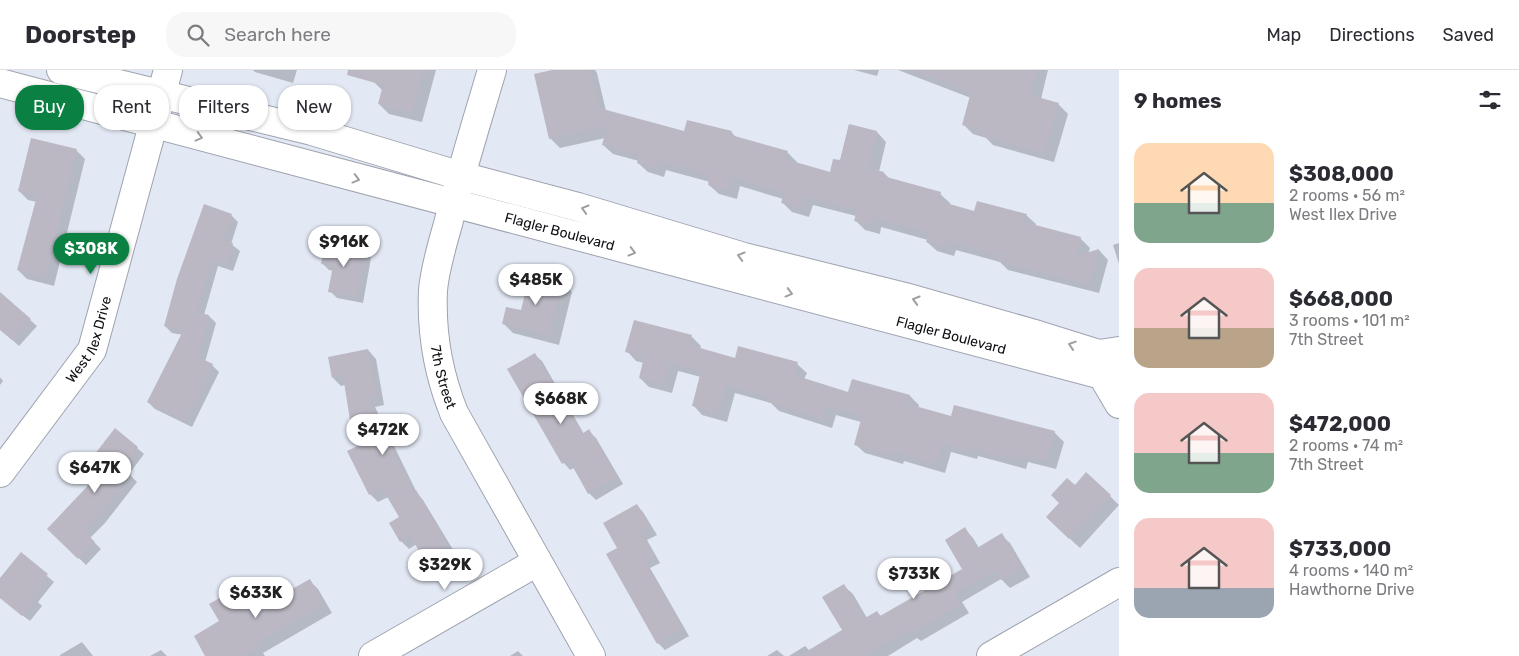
<!DOCTYPE html>
<html lang="en">
<head>
<meta charset="utf-8">
<style>
	body { margin:0; font-family:Rubik,sans-serif; background:#f7f7f7; color:#2b2b33; height:100vh; display:flex; flex-direction:column; font-size:19px; white-space:nowrap }
	* { box-sizing:border-box; margin:0 }
	p { font-size:16px; color:#7c7c81 }
	.icon { flex:none; width:28px; height:28px; fill:none; stroke:currentColor; stroke-width:2; stroke-linecap:round; stroke-linejoin:round }
	.map { position:relative; flex:1; overflow:hidden }
	.drawer { display:flex; flex-direction:column; background:#fff; width:400px }
	.drawer>* { flex:none }
	.guide { position:absolute; left:15px; top:15px; width:475px; height:45px; display:flex; gap:10px }
	.price { position:absolute; translate:-50% -42px; padding:0 11px; border-radius:18px; background:#fff; color:#222; font-size:16px; line-height:32px; filter:drop-shadow(0 1px 2px #0008) }
	.price::after { content:''; position:absolute; left:50%; top:30px; width:15px; height:11px; margin-left:-8px; background:inherit; clip-path:polygon(0 0,100% 0,50% 100%) }
	.price.current { background:#0b8043; color:#fff }
	ul { padding:0; list-style:none }
	li { display:flex; align-items:center; gap:15px; height:125px; padding:0 15px }
	li span { display:grid; place-items:center; flex:none; width:140px; height:100px; border-radius:15px; color:#555 }
	li>.icon { margin-inline-start:auto }
	span .icon { width:60px; height:60px; fill:#fffc; stroke-width:1 }
	li b { font-size:21px }
	h2 { display:flex; justify-content:space-between; align-items:center; height:60px; padding:0 15px; font-size:21px }
	.chip { padding:0 18px; border-radius:20px; background:#fff; box-shadow:0 1px 4px #0004; font-size:18px; line-height:45px }
	.chip.current { background:#0b8043; color:#fff }
	header { display:flex; align-items:center; gap:30px; box-sizing:border-box; height:70px; padding:0 25px; background:#fff; border-bottom:1px solid #e1e1e2 }
	header strong { font-size:24px }
	nav { display:flex; gap:28px; margin-inline-start:auto; font-size:18px }
	.search { width:350px; height:45px; background:#f7f7f7; display:flex; align-items:center; gap:12px; box-sizing:border-box; padding:0 18px; border-radius:20px; color:#7c7c81; font-size:19px }
	main { display:flex; flex:1; min-height:0 }
	.map>svg:first-child { display:block }
</style>
</head>
<body>
<header>
<strong>Doorstep</strong>
<div class="search"><svg class="icon" aria-label="search" viewBox="0 0 24 24"><circle cx="10" cy="10" r="6"/><path d="M15 15l6 6"/></svg>Search here</div>
<nav><a>Map</a><a>Directions</a><a>Saved</a></nav>
</header>
<main>
<div class="map">
<svg width="1119" height="586" viewBox="0 0 1119 586">
	<rect width="100%" height="100%" fill="#e2e8f4"/>
	<path fill="#0003" d="M253,0H297L293,13L255,2Z
		M377,0H436L422,52L389,44L379,34L383,21L374,12Z
		M558,0H595L597,3L606,41L685,62H731L737,68L787,82L797,92L796,94L831,103L840,92L849,55L877,62L886,72L879,102L884,103L891,110L940,124L950,133V135L975,142L1026,145L1036,154L1035,156L1080,168L1090,178L1088,184L1099,180L1108,190L1099,223L1008,200L1000,192L956,180L954,186L937,181L927,172L928,170L881,157L880,164L865,160L855,150L856,146L813,135L809,147L792,142L782,132L783,129L740,116L737,129L719,124L709,115L710,112L666,100L664,107L648,102L638,93L639,91L613,84L603,75L605,68L560,78L550,68Z
		M854,0H879L877,6Z
		M898,0H1048L1041,29L1058,34L1068,44L1054,92L993,75L986,68L973,64L963,54L971,28Z
		M76,80L85,89L54,216L27,209L18,200L37,132L28,130L19,121Z
		M231,145L238,152L231,174L240,181L233,201L218,196L204,245L209,246L216,253L205,292L212,295L219,302L192,357L155,339L148,332L183,265L172,263L165,256Z
		M1119,173V194L1113,175Z
		M364,181L371,188L363,233L337,228L330,221L334,201L329,200L322,193Z
		M562,212L572,222L559,275L513,263L503,253Z
		M0,224L37,256L19,276L0,259Z
		M692,267L701,276L700,279L735,289L797,294L807,303L804,309L849,323L852,311L910,326L919,335L918,339L951,348L1054,362L1064,372L1056,399L1028,392L1026,399L978,386L977,389L951,382L945,403L904,391L903,394L865,383L855,374L861,352L836,345L832,358L779,341L771,333L735,323L727,352L702,345L693,335L701,307L678,301L672,323L649,317L640,308L644,293L636,291L627,281Z
		M368,280L376,289L384,335L375,337L417,423L423,430L455,483L433,496L425,488L417,474L409,479L401,471V447L388,427L378,432L370,424L363,375L345,315L341,316L333,308Z
		M535,285L542,291L584,364L589,361L596,368L623,414L596,430L589,423L574,398L570,400L564,393L509,300Z
		M0,307L3,311L0,315Z
		M137,378L144,384L129,404L137,412L105,453L90,468L101,479L86,495L49,459L97,408L85,397Z
		M1075,417L1110,426L1119,435L1080,478L1057,457Z
		M636,435L643,442L657,465L647,470L660,493L650,498L689,566L665,580L658,573L619,479Z
		M965,459L973,468L979,478L1001,465L1010,473L1030,507L1010,518L1001,509L962,532L969,543L921,571L917,568L888,586H789L805,576L810,581L844,561V516L853,524L867,548L877,542L882,547L964,499Z
		M21,484L54,512L38,532L42,536L30,551L0,528V510Z
		M309,510L318,519L332,543L263,583L265,586H207L221,552L226,526L237,539L281,514L289,522Z
		M82,572L93,586H60V585Z
		M161,580L167,586H150Z
		M777,580L784,586H767Z
		M518,581L523,586H510Z"/>
	<path fill="#bbb8c4" d="M348,0H423L412,43L378,34L383,15L347,5Z
		M552,0H590L599,38L684,61L687,50L732,61L731,65L788,81L785,89L830,102L833,89L840,90L849,54L877,61L868,98L884,102L883,106L941,122L939,131L974,141L977,131L1027,144L1024,152L1081,167L1076,186L1099,179L1089,215L997,191L999,185L946,171L945,177L926,172L929,163L872,148L870,155L854,151L857,140L803,126L800,138L781,133L784,123L731,107L728,120L708,115L710,105L657,91L655,98L637,93L639,85L602,75L607,56L549,69L534,4Z
		M916,0H1037L1030,25L1059,33L1044,83L982,66L984,61L962,55L971,22L916,2Z
		M31,68L77,79L45,208L17,200L37,126L18,121Z
		M204,134L232,144L223,170L233,173L226,195L212,190L196,242L209,245L198,287L213,294L185,352L147,332L183,261L164,256L177,209Z
		M325,172L365,180L356,227L328,222L333,196L321,194Z
		M530,203L563,211L549,266L502,254L506,237L521,240Z
		M0,222L31,249L12,270L0,260Z
		M634,250L692,265L690,275L735,288L738,276L798,292L794,305L848,322L852,309L910,325L908,334L951,346L954,335L1055,361L1047,391L1019,383L1017,390L969,378L968,381L942,373L936,394L895,382L894,385L854,375L862,346L827,337L822,349L768,332L770,327L726,315L718,343L692,336L701,301L669,292L663,315L639,308L644,287L625,282Z
		M368,279L377,327L367,329L413,421L416,420L448,474L424,489L410,466L400,472L389,453L399,447L382,418L369,425L347,381L362,374L350,350L343,306L332,308L328,287Z
		M535,283L582,364L589,359L617,407L588,424L569,390L562,394L507,299Z
		M115,358L138,377L122,397L131,404L99,446L84,461L95,472L78,489L47,459L96,407L84,398Z
		M1086,402L1111,425L1069,469L1046,447L1059,433L1051,425L1067,408L1075,415Z
		M637,434L651,457L641,463L654,485L644,491L683,558L657,574L606,484L617,478L603,453Z
		M965,457L977,478L1002,463L1022,498L1001,510L995,500L955,523L961,534L911,563L909,559L864,586H799L842,560L822,527L844,514L865,548L877,541L880,546L962,499L945,470Z
		M21,482L48,504L32,525L36,528L22,546L0,528V508Z
		M310,509L324,534L255,574L258,578L244,586H205L194,566L219,551L209,534L227,524L235,539L281,512L287,522Z"/>
	<g fill="none" stroke-linecap="round" stroke-linejoin="round">
		<defs>
			<g id="minor">
				<path d="M61,0L312,61L461,106L578,137L744,187L905,227L1038,265L1099,284L1119,281"/>
				<path id="s1" d="M492,0C477,51 461,102 448,154C442,175 435,198 433,220C431,263 438,303 454,343L591,586"/>
				<path id="s2" d="M0,13L1102,305L1119,303"/>
				<path d="M1100,290L1102,305L1119,334"/>
				<path id="s3" d="M0,403L92,280L168,0"/>
				<path d="M373,586L537,492"/>
				<path d="M991,586L1119,512"/>
			</g>
		</defs>
		<use href="#minor" stroke="#9ea3ae" stroke-width="30"/>
		<use href="#minor" stroke="#fff" stroke-width="28"/>
	</g>
	<defs><path id="oneway-chevron" d="M-2-3.5L2.5 0L-2 3.5" fill="none" stroke-width="1.6" stroke-linecap="round" stroke-linejoin="round" transform="scale(1.25)"/></defs>
	<g stroke="#9e9fa1">
		<use href="#oneway-chevron" transform="translate(199 67) rotate(15)"/>
		<use href="#oneway-chevron" transform="translate(356 109) rotate(15)"/>
		<use href="#oneway-chevron" transform="translate(585 139) rotate(-164)"/>
		<use href="#oneway-chevron" transform="translate(632 182) rotate(15)"/>
		<use href="#oneway-chevron" transform="translate(741 186) rotate(-164)"/>
		<use href="#oneway-chevron" transform="translate(789 223) rotate(15)"/>
		<use href="#oneway-chevron" transform="translate(916 230) rotate(-164)"/>
		<use href="#oneway-chevron" transform="translate(1072 275) rotate(-162)"/>
	</g>
	<g text-anchor="middle" stroke-width="4" stroke-linejoin="round" paint-order="stroke">
		<g font-size="14" fill="#0d0f13" stroke="#fff">
			<text dy="5" stroke="none"><textPath href="#s2" startOffset="579">Flagler Boulevard</textPath></text>
			<text dy="5" stroke="none"><textPath href="#s2" startOffset="984">Flagler Boulevard</textPath></text>
			<text dy="5" stroke="none"><textPath href="#s3" startOffset="162">West Ilex Drive</textPath></text>
			<text dy="5" stroke="none"><textPath href="#s1" startOffset="316">7th Street</textPath></text>
		</g>
	</g>
</svg>
<b class="price" style="left:344px;top:198px">$916K</b>
<b class="price current" style="left:91px;top:205px">$308K</b>
<b class="price" style="left:536px;top:236px">$485K</b>
<b class="price" style="left:561px;top:355px">$668K</b>
<b class="price" style="left:383px;top:386px">$472K</b>
<b class="price" style="left:95px;top:424px">$647K</b>
<b class="price" style="left:445px;top:521px">$329K</b>
<b class="price" style="left:914px;top:530px">$733K</b>
<b class="price" style="left:256px;top:549px">$633K</b>
<div class="guide">
<a class="chip current">Buy</a>
<a class="chip">Rent</a>
<a class="chip">Filters</a>
<a class="chip">New</a>
</div>
</div>
<section class="drawer">
<h2>9 homes<svg class="icon" aria-label="filters" viewBox="0 0 24 24"><path d="M4 7h16M4 17h16"/><circle cx="9" cy="7" r="2"/><circle cx="15" cy="17" r="2"/></svg></h2>
<ul>
<li><span style="background:linear-gradient(#ffd9b3 60%,#7fa58c 0)"><svg class="icon" aria-label="home" viewBox="0 0 24 24"><path d="M3 11l9-7 9 7M6 9v11h12V9"/></svg></span><div><b>$308,000</b><p>2 rooms · 56 m²</p><p>West Ilex Drive</p></div></li>
<li><span style="background:linear-gradient(#f6c9c9 60%,#b9a48a 0)"><svg class="icon" aria-label="home" viewBox="0 0 24 24"><path d="M3 11l9-7 9 7M6 9v11h12V9"/></svg></span><div><b>$668,000</b><p>3 rooms · 101 m²</p><p>7th Street</p></div></li>
<li><span style="background:linear-gradient(#f6c9c9 60%,#7fa58c 0)"><svg class="icon" aria-label="home" viewBox="0 0 24 24"><path d="M3 11l9-7 9 7M6 9v11h12V9"/></svg></span><div><b>$472,000</b><p>2 rooms · 74 m²</p><p>7th Street</p></div></li>
<li><span style="background:linear-gradient(#f6c9c9 70%,#9aa5b1 0)"><svg class="icon" aria-label="home" viewBox="0 0 24 24"><path d="M3 11l9-7 9 7M6 9v11h12V9"/></svg></span><div><b>$733,000</b><p>4 rooms · 140 m²</p><p>Hawthorne Drive</p></div></li>
</ul>
</section>
</main>
</body>
</html>
